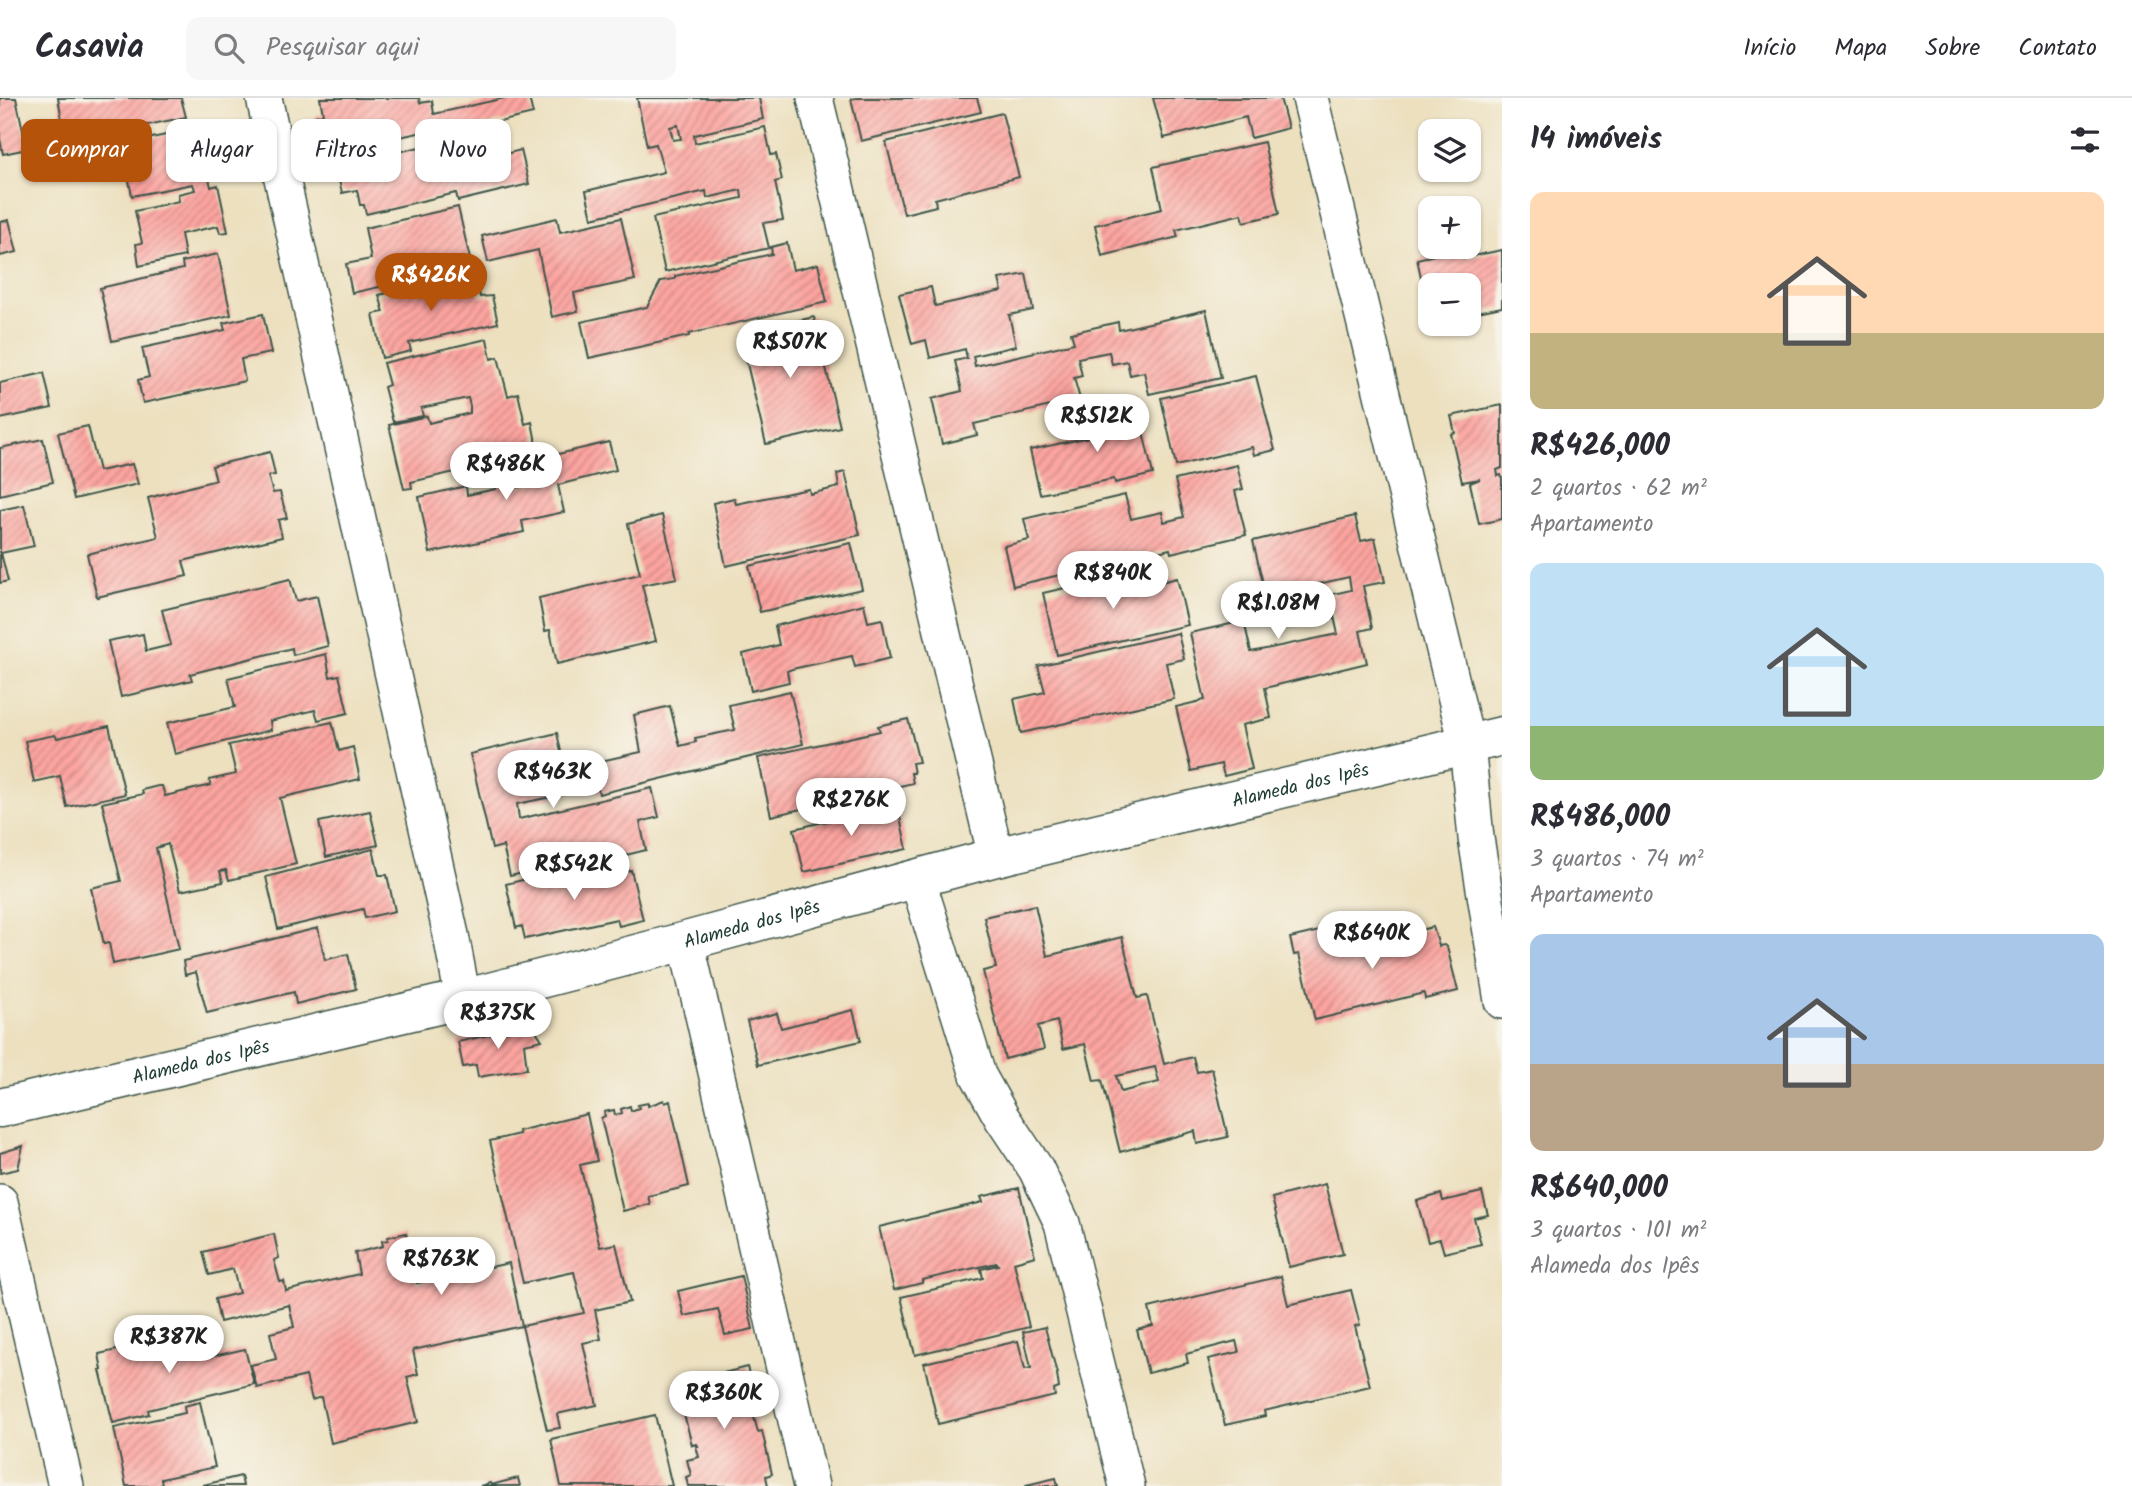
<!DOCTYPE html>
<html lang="pt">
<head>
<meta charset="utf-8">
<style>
	body { margin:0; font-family:Kalam,sans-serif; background:#f7f7f7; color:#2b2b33; height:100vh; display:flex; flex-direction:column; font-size:26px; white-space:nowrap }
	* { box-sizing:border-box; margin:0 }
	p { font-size:23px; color:#7c7c81 }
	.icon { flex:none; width:38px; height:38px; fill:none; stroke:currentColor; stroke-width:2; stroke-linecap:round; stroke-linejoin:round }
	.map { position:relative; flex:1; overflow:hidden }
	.sheet { display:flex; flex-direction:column; background:#fff; width:630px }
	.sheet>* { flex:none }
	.top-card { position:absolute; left:21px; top:21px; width:665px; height:63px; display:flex; gap:14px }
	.fabs { position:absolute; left:1418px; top:21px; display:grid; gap:14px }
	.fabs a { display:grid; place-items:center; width:63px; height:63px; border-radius:14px; background:#fff; box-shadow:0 2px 5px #0004; font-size:35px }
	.price { position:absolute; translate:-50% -60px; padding:0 16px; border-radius:24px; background:#fff; color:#222; font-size:23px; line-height:46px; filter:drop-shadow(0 2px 4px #0008) }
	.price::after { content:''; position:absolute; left:50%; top:42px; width:21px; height:16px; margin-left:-10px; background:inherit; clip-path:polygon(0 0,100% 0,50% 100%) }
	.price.on { background:#b45309; color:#fff }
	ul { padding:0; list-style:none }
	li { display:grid; align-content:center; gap:14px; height:371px; padding:0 28px }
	li span { display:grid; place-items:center; height:217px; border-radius:14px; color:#555 }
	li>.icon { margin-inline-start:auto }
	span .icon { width:126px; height:126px; fill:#fffc; stroke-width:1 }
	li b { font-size:30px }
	h2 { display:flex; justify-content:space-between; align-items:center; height:84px; padding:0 28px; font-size:30px }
	.pill { padding:0 24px; border-radius:14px; background:#fff; box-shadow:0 2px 5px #0004; font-size:24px; line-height:63px }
	.pill.on { background:#b45309; color:#fff }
	header { display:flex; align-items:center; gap:42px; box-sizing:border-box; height:98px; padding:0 35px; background:#fff; border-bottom:2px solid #e1e1e2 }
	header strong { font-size:33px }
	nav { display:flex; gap:38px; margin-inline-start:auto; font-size:24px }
	.search { width:490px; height:63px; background:#f7f7f7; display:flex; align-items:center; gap:18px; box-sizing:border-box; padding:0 24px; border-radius:14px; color:#7c7c81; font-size:26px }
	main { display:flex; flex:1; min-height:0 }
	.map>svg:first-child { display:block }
</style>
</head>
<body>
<header>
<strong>Casavia</strong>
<div class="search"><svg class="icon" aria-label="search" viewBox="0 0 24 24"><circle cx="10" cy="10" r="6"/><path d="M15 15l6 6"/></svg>Pesquisar aqui</div>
<nav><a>Início</a><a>Mapa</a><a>Sobre</a><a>Contato</a></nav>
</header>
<main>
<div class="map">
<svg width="1502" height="1388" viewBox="0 0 1502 1388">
	<defs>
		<pattern id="building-hatch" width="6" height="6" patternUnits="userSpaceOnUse" patternTransform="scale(1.75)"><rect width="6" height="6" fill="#fda4a0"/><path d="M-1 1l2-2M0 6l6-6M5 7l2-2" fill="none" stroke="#cc8783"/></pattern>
	</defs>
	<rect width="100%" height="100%" fill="#f7f3e8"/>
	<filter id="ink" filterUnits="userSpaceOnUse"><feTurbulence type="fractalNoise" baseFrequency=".0143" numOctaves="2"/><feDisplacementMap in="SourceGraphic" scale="14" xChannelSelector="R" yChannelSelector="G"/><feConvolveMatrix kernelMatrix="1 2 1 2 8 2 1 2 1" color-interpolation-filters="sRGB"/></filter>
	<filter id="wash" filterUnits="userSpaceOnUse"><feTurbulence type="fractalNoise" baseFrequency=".00686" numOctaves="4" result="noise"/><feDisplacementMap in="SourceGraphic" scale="28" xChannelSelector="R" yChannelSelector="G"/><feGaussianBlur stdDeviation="1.57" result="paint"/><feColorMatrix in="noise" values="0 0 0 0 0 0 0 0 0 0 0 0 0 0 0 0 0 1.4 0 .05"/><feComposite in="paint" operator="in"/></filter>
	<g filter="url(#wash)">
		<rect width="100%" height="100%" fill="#ece0bf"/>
		<g id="blocks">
			<path fill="url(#building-hatch)" fill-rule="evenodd" d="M0,0H16L27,51L3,56L0,41Z
				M58,0H181L186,19L66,44Z
				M320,0H419L420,5L432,3L434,16L505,0H529L533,16L439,38L437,31L344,51L346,58L366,53L369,61L462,39L469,65L521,52L529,86L458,103L456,95L366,116L364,107H360L357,92L342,95L334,60L325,62L315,18L323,16Z
				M637,0H759L763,21L694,37L695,45L765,29L771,57L776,56L782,82L775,84L783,122L763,125L769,150L665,174L653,120L742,100L741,92L707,100L706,93L592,120L586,93L664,74L656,46L647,48ZM678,27L681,41L673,42L670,29Z
				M856,0H977L981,14L861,43L851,1Z
				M1153,0H1280L1288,30L1251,40L1246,19L1164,40Z
				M1002,15L1019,79L935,101L936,108L904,116L886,44Z
				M194,31L199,56L203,54L211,89L218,87L228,134L220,135L218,128L181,136L185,158L139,168L136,146L142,145L135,113L179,103L178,96L195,92L193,86L132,98L127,72L95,78L91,53Z
				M1264,44L1279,116L1244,124L1242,116L1176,132L1178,139L1102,158L1095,127L1162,111L1153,69Z
				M458,109L470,161L386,180L388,187L352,195L346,166L371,161L365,130Z
				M557,120L560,134L621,120L635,182L574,195L578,213L552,219L538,152L488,164L482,138Z
				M9,122L17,154L0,158V124Z
				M787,145L793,172L818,166L827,204L689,236V238L589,260L581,224L647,209L661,183L675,181V178L772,156L771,149Z
				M1461,151L1463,160L1502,152V209L1468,216V187H1430L1429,215L1417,161Z
				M218,156L231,217L112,243L100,190L183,171L182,164Z
				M475,175L480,199L492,198L498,225L409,245L411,253L382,260L373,216L384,214L379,197Z
				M1026,176L1033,212L1009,217L1016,248L973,258L975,268L1074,245L1071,235L1118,224L1119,232L1206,212L1221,280L1149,296L1144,274L1130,277L1127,263L1112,266L1109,254L1078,260L1082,278L1074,280L1080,301L974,326L977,337L942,346L932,301L962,293L955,263L967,260L965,251L930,260L926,242L912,246L899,196L931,189L935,208L1002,193L999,181Z
				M263,216L271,255L241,261L245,283L143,305L138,282L149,279L142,250L225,232L223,225Z
				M814,219L840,329L766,346L740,236Z
				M487,241L491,261L498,259L508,298L518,295L525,326L532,324L538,355L411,384L412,390L404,391L389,327L427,318L429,325L470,315V308L468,300L421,310L423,318L393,324L384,289L389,287L383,265Z
				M44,275L52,310L0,321V285Z
				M1256,278L1275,352L1254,357L1252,349L1176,368L1161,300Z
				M1135,300L1153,376L1115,385L1114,381L1040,396L1030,352L1103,336L1101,326L1107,325L1103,307Z
				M1502,307V370L1497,372L1498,378L1501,377L1502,380V421L1479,426L1470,385L1480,381L1462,384L1451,336L1455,335L1451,318Z
				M88,328L99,373L132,366L138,386L74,401L58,335Z
				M43,341L53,384L0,397V350Z
				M609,344L616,372L558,387L564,414L522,423L524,434L430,455L419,399L466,388L467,397L496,391L494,385L517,381L518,389L555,382L550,358Z
				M270,354L275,377L268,378L273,395L280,394L287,420L278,422L282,439L183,463L187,478L97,499L87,456L158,439L148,400L216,382L212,368Z
				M1237,367L1243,391L1235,393L1246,437L1171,455L1170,451L1013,488L1004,448L1029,442L1024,421L1125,397L1131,421L1162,414L1164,424L1184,419L1175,382Z
				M845,374L860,437L726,468L713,405L734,400L736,406L809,391L810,396L839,389L837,376Z
				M24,407L34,448L1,455L8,483L0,485V412Z
				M662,417L677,480L642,487L656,543L557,566L550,532L545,533L539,500L640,476L628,426Z
				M1355,418L1361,443L1375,440L1385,484L1363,488L1372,530L1360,533L1367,565L1265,590L1271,620L1242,627L1252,671L1224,678L1221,666L1191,673L1176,609L1205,602L1190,535L1244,523L1251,554L1338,536L1329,497L1351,492L1349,479L1266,498L1253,443Z
				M851,445L862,491L760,514L749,468Z
				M1143,472L1146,488L1177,480L1188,527L1057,557L1043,495Z
				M290,481L296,503L317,498L328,548L293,557L292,550L190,576L192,582L121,599L108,543L143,536L146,553L171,547L162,512Z
				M864,506L868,524L882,521L890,560L855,569L852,558L792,571L787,573L789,584L751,593L743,556L779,547L775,528Z
				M1178,535L1184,561L1166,565L1174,601L1021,635L1014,601L1045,594L1038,568Z
				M326,556L330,579L339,577L348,615L318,622L315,612L270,623L271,632L175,656L167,625L235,609L228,580Z
				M790,593L803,646L599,696L592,665L641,654L634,617L670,608L680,648L696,644L695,640L735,632L729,607Z
				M908,621L919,664L912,665L914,675H911L913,685L771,718L758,660L880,633L878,628Z
				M332,624L339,653L353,649L360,681L280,700L296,766L229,782L226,772L220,773L223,784L180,793L168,746L156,750L179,851L113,866L109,845L104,846L91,790L121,783L102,705L143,696L142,692L158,688H162L165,698L211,687L209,682L236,676L229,647Z
				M109,628L125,696L67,709L60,678L34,684L25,643L55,637L57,640Z
				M557,635L566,677L581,675L584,688L565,692L566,696L517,706L519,721L652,690L659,719L640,724L646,752L598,764L596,758L510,778L503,748L492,751L470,656Z
				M897,706L907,751L804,774L794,731Z
				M370,713L378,747L326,759L319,724Z
				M373,751L379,777H387L395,813L365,820L363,811L278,831L266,779Z
				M606,769L608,778L631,772L643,822L619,828L617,821L525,841L522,828L516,830L506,786L539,778L540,784Z
				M1035,807L1047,858L1122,839L1137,900L1147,898L1164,966L1193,959L1197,974L1212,971L1228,1039L1197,1046L1195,1033L1120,1054L1102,982L1094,983L1085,946L1063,951L1057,923L1038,928L1044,951L1005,961L983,873L996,870L984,819ZM1155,969L1159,984L1121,994L1116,978Z
				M1433,829L1439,848L1444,847L1447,849L1458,893L1425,901L1424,895L1315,922L1299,856L1294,857L1290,840L1332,830L1337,852Z
				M318,830L325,862L348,856L356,891L296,906L294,894L207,915L196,874L185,877L183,863Z
				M853,912L861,943L758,967L747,923L777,915L781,930Z
				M532,927L542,942L524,946L527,971L478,979L476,967L463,969L458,944Z
				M664,1002L665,1005L670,1003L689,1088L648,1098L650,1106L623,1113L601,1020L605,1018L604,1014L614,1012L615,1017L622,1015L621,1011L630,1008L631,1013L639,1010L638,1007L648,1005V1008Z
				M587,1016L597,1063L580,1067L600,1149L616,1146L630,1204L595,1212L601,1241L583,1245L597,1307L557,1316L560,1330L547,1332L522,1228L413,1252L418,1276L407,1279L418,1324L331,1345L321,1299L312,1302L306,1278L257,1290L251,1267L276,1261L270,1235L294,1229L289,1207L220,1224L215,1201L239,1195L233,1171L209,1177L203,1154L274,1136L279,1160L274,1162L280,1184L284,1183L286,1193L359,1176L355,1155L383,1148L382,1143L388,1142V1139L406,1135L417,1185L509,1165L522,1228L584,1215L574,1174L523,1185L490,1043L519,1036L518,1033Z
				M23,1048L18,1071L0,1075V1055Z
				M1325,1086L1343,1156L1289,1169L1272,1100Z
				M1019,1090L1035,1158L1014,1164L1029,1229L915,1257L901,1199L983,1180L981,1171L998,1167L997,1165L922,1182V1185L894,1192L879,1129L983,1104L981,1099Z
				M1482,1094L1488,1117L1474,1120L1481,1146L1444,1155L1440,1141L1428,1144L1417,1103L1441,1096L1443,1103Z
				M741,1178L753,1231L725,1237L718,1211L684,1218L678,1193Z
				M1281,1178L1288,1207L1351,1192L1360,1227L1355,1228L1370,1288L1264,1313L1265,1318L1225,1327L1208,1261L1239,1254L1236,1243L1186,1256L1188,1265L1148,1275L1137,1232L1153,1228L1149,1210Z
				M1045,1229L1057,1276L1059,1290L1054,1292L1055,1298L938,1326L924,1265L1018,1243L1025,1271L1031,1270L1023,1234Z
				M201,1231L209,1259L245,1251L254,1286L148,1312L149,1316L113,1325L100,1272H102L99,1256L148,1245L149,1248L165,1243L164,1240Z
				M747,1269L758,1311L752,1312L758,1334L762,1333L772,1376L766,1378L768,1388H688L686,1379L691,1377L687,1362L699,1359L696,1348H698L697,1346L692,1347L683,1312L679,1314L673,1288Z
				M200,1304L215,1369L161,1381L162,1387L159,1388H126L114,1330L185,1315L184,1308Z
				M655,1317L672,1388H561L551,1341Z
				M241,1378L243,1388H203V1387Z
				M518,1380L520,1388H480L490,1385L491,1387Z
				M1056,1380L1058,1388H1026V1387Z"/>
		</g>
	</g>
	<g filter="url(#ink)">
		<use href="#blocks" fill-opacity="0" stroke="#3e5549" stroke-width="2"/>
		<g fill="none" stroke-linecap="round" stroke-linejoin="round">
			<defs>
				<path id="minor" d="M264,0L451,837L463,901
					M815,0L996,759
					M1310,0L1467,646L1476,740L1502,903
					M917,780L978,977L1002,1020L1036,1071L1062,1125L1127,1388
					M686,843L811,1388
					M0,1104L66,1388"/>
				<g id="tertiary">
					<path id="s1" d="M0,1010L463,901L686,843L996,759L1502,638"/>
				</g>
			</defs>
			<use href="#minor" stroke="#3e5549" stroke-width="38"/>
			<use href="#tertiary" stroke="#3e5549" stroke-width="41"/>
			<use href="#minor" stroke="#fff" stroke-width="35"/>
			<use href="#tertiary" stroke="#fff" stroke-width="38"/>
		</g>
	</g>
	<g text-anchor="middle" stroke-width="5" stroke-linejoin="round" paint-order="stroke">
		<g font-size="19" fill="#1f3d34" stroke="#f7f3e8">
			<text dy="7" stroke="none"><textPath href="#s1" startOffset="1340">Alameda dos Ipês</textPath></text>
			<text dy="7" stroke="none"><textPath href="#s1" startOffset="774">Alameda dos Ipês</textPath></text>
			<text dy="7" stroke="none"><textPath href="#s1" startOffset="206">Alameda dos Ipês</textPath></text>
		</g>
	</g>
</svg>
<div class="fabs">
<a><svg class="icon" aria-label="layers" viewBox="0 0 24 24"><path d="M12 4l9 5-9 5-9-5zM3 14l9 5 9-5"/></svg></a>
<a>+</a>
<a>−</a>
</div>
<b class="price on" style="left:431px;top:215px">R$426K</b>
<b class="price" style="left:790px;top:282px">R$507K</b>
<b class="price" style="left:1097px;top:356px">R$512K</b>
<b class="price" style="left:506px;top:404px">R$486K</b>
<b class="price" style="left:1113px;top:513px">R$840K</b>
<b class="price" style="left:1278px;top:543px">R$1.08M</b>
<b class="price" style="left:553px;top:712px">R$463K</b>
<b class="price" style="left:851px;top:740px">R$276K</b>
<b class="price" style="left:574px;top:804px">R$542K</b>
<b class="price" style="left:1372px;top:873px">R$640K</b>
<b class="price" style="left:498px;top:953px">R$375K</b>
<b class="price" style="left:441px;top:1199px">R$763K</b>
<b class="price" style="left:169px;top:1277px">R$387K</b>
<b class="price" style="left:724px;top:1333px">R$360K</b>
<div class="top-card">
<a class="pill on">Comprar</a>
<a class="pill">Alugar</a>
<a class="pill">Filtros</a>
<a class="pill">Novo</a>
</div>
</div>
<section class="sheet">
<h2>14 imóveis<svg class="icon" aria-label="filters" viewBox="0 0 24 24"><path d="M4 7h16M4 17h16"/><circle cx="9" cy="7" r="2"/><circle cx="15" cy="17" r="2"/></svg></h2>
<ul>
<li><span style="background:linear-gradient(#ffd9b3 65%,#c2b280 0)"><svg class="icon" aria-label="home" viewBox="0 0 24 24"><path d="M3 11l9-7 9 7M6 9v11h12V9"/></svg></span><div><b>R$426,000</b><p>2 quartos · 62 m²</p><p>Apartamento</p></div></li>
<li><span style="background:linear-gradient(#bfe0f5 75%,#8fb573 0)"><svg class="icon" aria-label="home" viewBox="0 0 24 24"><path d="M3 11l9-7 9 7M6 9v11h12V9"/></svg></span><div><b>R$486,000</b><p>3 quartos · 74 m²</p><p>Apartamento</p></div></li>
<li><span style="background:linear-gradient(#a9c7e8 60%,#b9a48a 0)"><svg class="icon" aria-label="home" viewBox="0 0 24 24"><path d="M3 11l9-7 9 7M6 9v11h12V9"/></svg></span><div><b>R$640,000</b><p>3 quartos · 101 m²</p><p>Alameda dos Ipês</p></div></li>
</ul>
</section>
</main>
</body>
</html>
